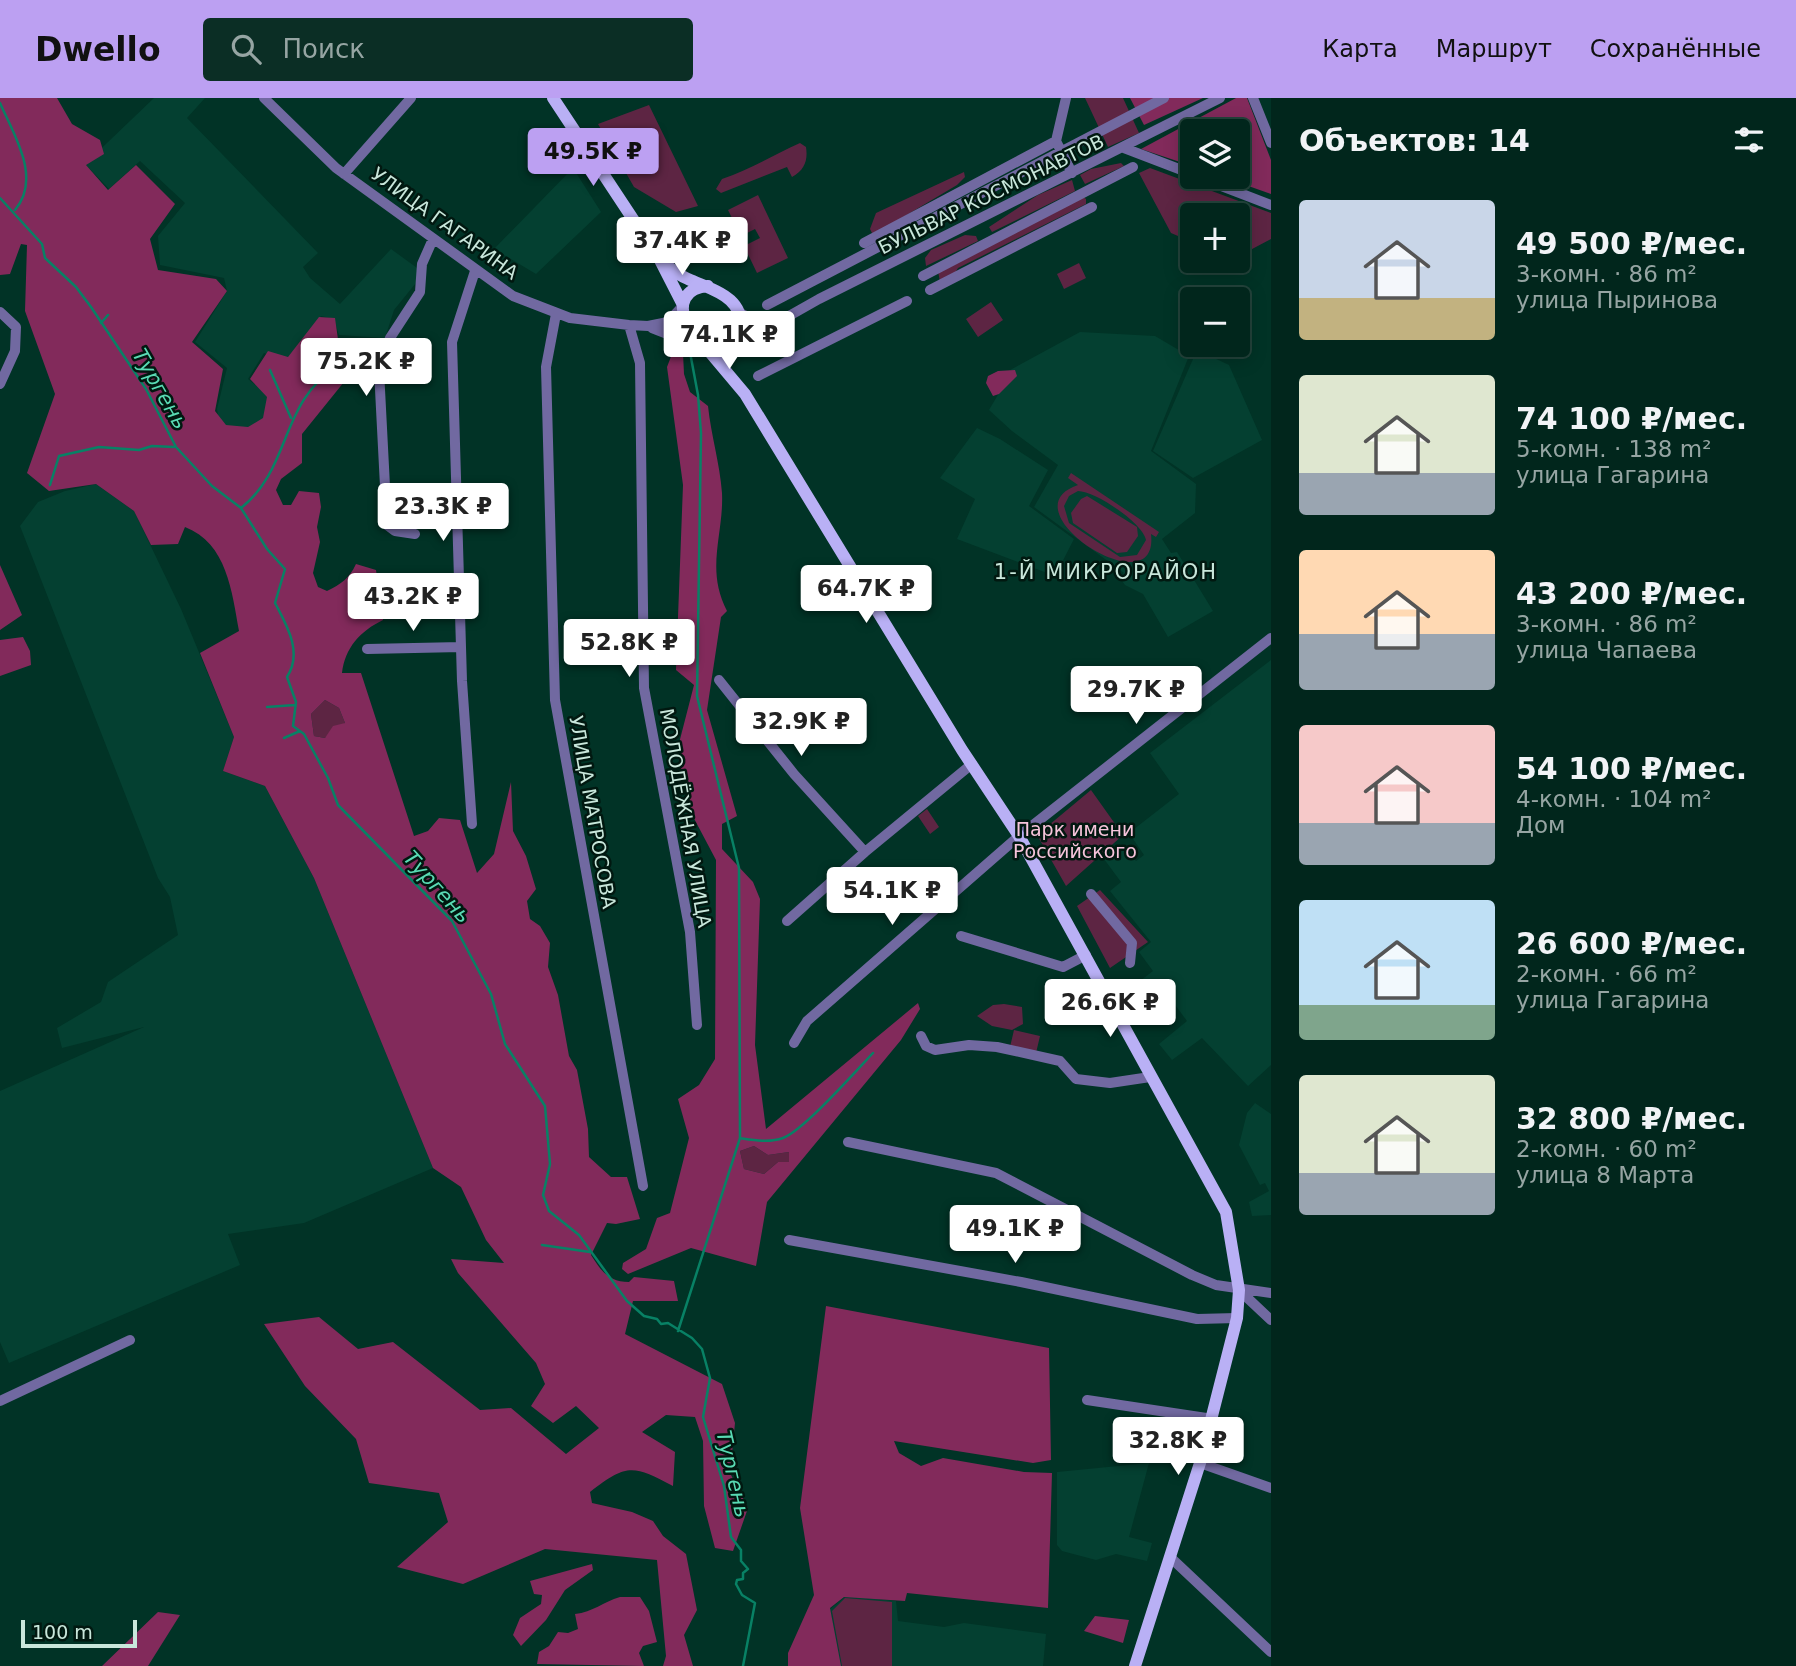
<!DOCTYPE html>
<html lang="ru">
<head>
<meta charset="utf-8">
<style>
	body { margin:0; font-family:"DejaVu Sans",sans-serif; background:#0b2e25; color:#f1f3f6; height:100vh; display:flex; flex-direction:column; font-size:26px; white-space:nowrap }
	* { box-sizing:border-box; margin:0 }
	p { font-size:23px; color:#96a5a3 }
	.icon { flex:none; width:38px; height:38px; fill:none; stroke:currentColor; stroke-width:2; stroke-linecap:round; stroke-linejoin:round }
	.map { position:relative; flex:1; overflow:hidden }
	.sheet { display:flex; flex-direction:column; background:#01261c; width:525px }
	.sheet>* { flex:none }
	.tools { position:absolute; left:1180px; top:21px; display:grid; gap:14px }
	.tools a { display:grid; place-items:center; width:70px; height:70px; border-radius:7px; background:#01261c; box-shadow:0 4px 18px #0003,0 0 0 2px #23433b; font-size:35px }
	.scale { position:absolute; left:21px; bottom:18px; width:116px; box-sizing:border-box; padding-left:7px; border:4px solid #c9e7db; border-top:0; font-size:19px; line-height:24px; white-space:nowrap; color:#c9e7db; -webkit-text-stroke:5px #011810; paint-order:stroke }
	.price { position:absolute; translate:-50% -60px; padding:0 16px; border-radius:7px; background:#fff; color:#222; font-size:23px; line-height:46px; filter:drop-shadow(0 2px 4px #0008) }
	.price::after { content:''; position:absolute; left:50%; top:42px; width:21px; height:16px; margin-left:-10px; background:inherit; clip-path:polygon(0 0,100% 0,50% 100%) }
	.price.active { background:#bca0f2; color:#111 }
	ul { padding:0; list-style:none }
	li { display:flex; align-items:center; gap:21px; height:175px; padding:0 28px }
	li span { display:grid; place-items:center; flex:none; width:196px; height:140px; border-radius:7px; color:#555 }
	li>.icon { margin-inline-start:auto }
	span .icon { width:84px; height:84px; fill:#fffc; stroke-width:1 }
	li b { font-size:30px }
	h2 { display:flex; justify-content:space-between; align-items:center; height:84px; padding:0 28px; font-size:30px }
	header { display:flex; align-items:center; gap:42px; box-sizing:border-box; height:98px; padding:0 35px; background:#bca0f2; color:#111 }
	header strong { font-size:33px }
	nav { display:flex; gap:38px; margin-inline-start:auto; font-size:24px }
	.search { width:490px; height:63px; background:#0b2e25; display:flex; align-items:center; gap:18px; box-sizing:border-box; padding:0 24px; border-radius:7px; color:#96a5a3; font-size:26px }
	main { display:flex; flex:1; min-height:0 }
	.map>svg:first-child { display:block }
</style>
</head>
<body>
<header>
<strong>Dwello</strong>
<div class="search"><svg class="icon" aria-label="search" viewBox="0 0 24 24"><circle cx="10" cy="10" r="6"/><path d="M15 15l6 6"/></svg>Поиск</div>
<nav><a>Карта</a><a>Маршрут</a><a>Сохранённые</a></nav>
</header>
<main>
<div class="map">
<svg width="1271" height="1568" viewBox="0 0 1271 1568">
	<rect width="100%" height="100%" fill="#013326"/>
	<path fill="#044031" d="M154,0H205L187,20L318,155L303,169L310,180L340,206L391,151L424,175L394,212L385,240L339,237L334,221L321,218L287,263L264,255L248,281L269,298L264,321L249,329L221,335L217,311L227,270L195,244L227,193L224,180L160,167L158,138L185,105L140,63L109,91L85,66Z
		M573,70L601,114L536,176L494,151Z
		M1080,234L1155,238L1189,258L1151,353L1196,386L1195,415L1162,441L1171,455L1177,454L1213,513L1168,539L1143,496L1125,487L1119,479L1124,475L1034,409L1058,367L1012,333L989,312L999,295L1001,277Z
		M1201,258L1212,259L1229,267L1262,342L1193,380L1153,353L1193,261Z
		M977,330L1000,341L1048,372L1029,408L1074,441L1055,478L957,441L975,401L940,380Z
		M96,386L134,413L181,511L234,639L223,673L265,688L314,780L433,1070L304,1125L228,1136L240,1167L9,1265L0,1244V993L144,929L62,950L57,930L101,904L108,884L178,837L170,799L158,780L20,428L38,404L65,393Z
		M1271,562V967L1248,988L1202,940L1172,962L1159,946L1187,923L1158,884L1135,901L1128,892L1153,873L1139,854L1151,844L1110,793L1121,784L1104,761L1121,746L1136,763L1144,757L1129,735L1179,696L1150,655Z
		M1255,1005L1271,1016V1117L1252,1118L1249,1104L1269,1093L1265,1085L1260,1087L1239,1047L1247,1015Z
		M1149,1365L1129,1439L1152,1445L1147,1463L1116,1456L1096,1462L1062,1453L1057,1447V1374Z
		M846,1498L896,1503L898,1523L944,1529L964,1525L1046,1536L1043,1568H839L830,1511Z"/>
	<path fill="#5d2543" fill-rule="evenodd" d="M1085,0H1123L1139,35L1108,49Z
		M649,7L698,108L676,114L634,89L598,26Z
		M800,45L806,49C808,62 805,72 792,79L787,69L721,95L716,91L722,81C750,72 773,57 800,45Z
		M1121,65L1124,68L1085,86L1080,77L1091,71Z
		M1150,70L1271,115V141L1237,159V117H1192V144L1171,135L1139,75Z
		M964,74L965,79L957,87L873,137L870,131L876,115Z
		M1072,82L1075,93L992,134L989,129L1038,97Z
		M758,97L788,160L757,175L744,148L760,140L755,131L741,138L728,112Z
		M1082,98L1086,101V106L958,170L952,180L940,184L938,173Z
		M965,137L976,138L978,143L926,168L925,160L931,152Z
		M1079,165L1086,180L1064,191L1057,176Z
		M991,204L1003,222L978,239L966,221Z
		M1071,375L1159,434L1156,439L1151,436C1160,512 1003,412 1078,387L1068,380ZM1078,393C1095,393 1143,425 1146,442L1137,457L1120,459L1069,425L1064,408L1069,398Z
		M1087,398L1137,429L1138,438L1127,454L1117,455L1073,425L1071,415L1081,401Z
		M325,602L339,610L345,625L325,640L314,638L311,616Z
		M1091,692L1123,737L1066,788L1037,737Z
		M927,711L939,729L930,736L918,718Z
		M1100,792L1148,844L1110,870L1077,808Z
		M1004,906L1022,909L1023,926L1012,932L992,928L977,918L993,907Z
		M1014,932L1040,938L1036,955L1010,949Z
		M754,1048L768,1057L789,1054V1064H778L764,1076L744,1071L740,1053Z
		M845,1500L892,1504V1568H842L832,1513Z"/>
	<path fill="#822a5b" fill-rule="evenodd" d="M0,0H57L72,26L100,42L104,56L86,67L108,92L136,67L175,106L150,141L158,172L216,181L227,193L192,244L223,271L215,313L226,327L248,329L263,320L267,299L250,281L268,253L288,259L319,219L335,220L344,284L302,336V365L281,381L276,392L283,407H291L299,393L319,395L321,409L317,429L320,444L313,475L318,489L327,493C341,486 349,481 356,466L376,472L383,522C360,533 345,550 342,575H361L414,738L428,733L439,720L460,722L477,775L494,756L511,684L513,733L526,758L536,791L527,803L530,821L540,828L550,845L548,869L558,897L569,958L577,972L588,1031L589,1059L611,1079H627L640,1121L616,1126L607,1125L591,1157C601,1173 609,1184 629,1184L634,1179L674,1183L678,1203H633L625,1236L722,1286L735,1325L730,1375L748,1410L733,1453L715,1450L704,1408L703,1343L695,1319L666,1317L642,1334L675,1354L673,1388C633,1367 627,1365 590,1394L592,1405L632,1414L653,1423L663,1438L686,1456L697,1512L684,1537L693,1568H663L666,1558L657,1462L545,1451L463,1486L397,1469L448,1424L439,1395L369,1385L356,1341L305,1288L264,1226L319,1219L358,1251L393,1244L480,1312L511,1310L566,1356L599,1330L576,1308L553,1325L531,1308L545,1286L536,1265L458,1175L451,1161L504,1165L486,1142L461,1089L433,1070L314,780L265,688L223,673L234,639L200,555L239,533C232,494 227,445 185,429L178,446L151,447L134,413L96,386L49,393L27,375L55,296L25,213L27,147L21,146L10,176L0,177ZM325,602L339,610L345,625L333,628L325,640L314,638L311,616Z
		M1130,0H1203L1144,27Z
		M1236,0H1247L1271,62V96L1223,79H1237V33H1192V68L1141,51Z
		M683,255L684,276L690,294L708,308C711,337 720,366 722,395C724,436 705,471 727,513L721,519L707,612L737,718L722,726V751L753,784L760,801L755,947L766,1031L918,905L920,911L901,942L767,1104L756,1168L691,1150L628,1176L622,1171L623,1165L646,1151L657,1120L670,1115L689,1040L678,1001L699,987L715,961L716,762L689,711L677,653L694,587L676,572L683,387L667,269L672,256ZM754,1048L768,1057L789,1054V1064H778L764,1076L744,1071L740,1053Z
		M1015,272L1017,278L999,296L993,298L986,285L988,278L998,273Z
		M0,467L22,517L0,532Z
		M23,539L30,553L31,567L0,578V542Z
		M826,1208L1049,1250L1051,1362L1033,1365L894,1343L899,1355L921,1368L943,1360L1024,1374L1052,1375L1048,1510L907,1495L905,1503L844,1499L830,1510L841,1568H788V1555L814,1497L800,1410Z
		M592,1466L593,1472L565,1492L546,1522L521,1548L513,1537L520,1520L541,1506L542,1497L534,1496L530,1483Z
		M620,1499H640L649,1513L657,1544L643,1548L639,1555L644,1568L537,1566L539,1554L549,1548L558,1534L568,1535L578,1531L575,1516C593,1514 603,1504 620,1499Z
		M158,1514L180,1517L148,1568H102Z
		M1095,1518L1129,1522L1123,1545L1084,1533Z"/>
	<g fill="none" stroke-linecap="round" stroke-linejoin="round">
		<path stroke="#088165" stroke-width="2.5" d="M0,5C14,37 42,80 15,112
			M0,100L42,146L45,160L76,189L91,209L146,291L176,349L212,388L241,410L267,451L285,471L275,505C287,528 303,554 287,579L296,604L293,628L304,636L328,680L338,707L452,823L491,896L505,946L545,1008L550,1066L543,1097L549,1113L579,1137L627,1203L644,1218L657,1221L661,1226L668,1225L692,1240L702,1251L710,1280L703,1319L724,1388L731,1439L741,1452V1463L748,1471L743,1475V1481L737,1482L736,1486L742,1497L755,1505L743,1568
			M101,225L108,217
			M270,272L291,320
			M318,279L325,251
			M50,387L59,358L99,349L139,352L152,348L174,349
			M241,410C292,370 279,304 338,268
			M267,609L295,607
			M284,640L300,633
			M740,1040C753,1042 769,1045 783,1040C804,1032 855,974 873,955
			M542,1147L590,1154
			M678,1233L740,1040L739,770L697,598L701,335L698,297L689,249"/>
		<path stroke="#7169a1" stroke-width="10" d="M264,0L336,70L513,198L570,220L629,227L648,228L668,224L681,210
			M1066,0L1056,43L1072,75
			M1253,0L1271,45
			M1124,50L1192,76
			M344,76L411,0
			M1198,79L1271,107
			M864,145L1056,43
			M923,178L1133,69
			M930,192L1092,109
			M767,207L1164,0
			M736,213L752,221L777,223
			M0,214L16,229L15,253L0,286
			M556,216L546,269L555,602L643,1088
			M629,227L640,265L644,590L690,834L697,927
			M652,230L703,250
			M738,247L819,201L1220,0
			M758,278L907,203
			M415,436L395,433L387,427L379,272L390,240L420,194L422,166L433,141
			M367,551L461,549
			M719,582L794,676L865,754
			M472,726L462,583L452,244L475,173
			M1091,796L1132,845L1130,865
			M787,823L865,754L972,666
			M961,838L1063,869L1086,857
			M921,938L926,948L935,952L969,947L997,949L1060,963L1076,981L1110,985L1150,979
			M794,945L807,923L1019,738L1271,540
			M848,1044L996,1075L1192,1177L1216,1187L1271,1195
			M789,1142L1021,1184L1197,1221L1237,1220
			M1239,1192L1271,1222
			M1087,1302L1213,1321
			M0,1303L130,1242
			M1200,1365L1271,1390
			M1170,1459L1271,1554"/>
		<path stroke="#b9b0f5" stroke-width="12" d="M553,0L660,162L682,205
			M660,162C669,169 678,177 688,181C712,192 746,198 741,236C740,246 735,253 726,257C691,255 659,192 708,188
			M708,252L745,296L962,652L1019,738L1226,1114L1239,1192L1237,1220L1200,1365L1135,1568"/>
	</g>
	<g text-anchor="middle" stroke-width="5" stroke-linejoin="round" paint-order="stroke">
		<g font-size="19" fill="#c9e7db" stroke="#011810">
			<text transform="translate(991 96) rotate(-26)" y="7">БУЛЬВАР КОСМОНАВТОВ</text>
			<text transform="translate(445 125) rotate(36)" y="7">УЛИЦА ГАГАРИНА</text>
			<text transform="translate(593 714) rotate(80)" y="7">УЛИЦА МАТРОСОВА</text>
			<text transform="translate(686 720) rotate(80)" y="7">МОЛОДЁЖНАЯ УЛИЦА</text>
		</g>
		<g font-size="19" fill="#f7c4db" stroke="#011810">
			<text x="1075" y="738">Парк имени<tspan x="1075" dy="22">Российского</tspan></text>
		</g>
		<g font-size="21" font-style="italic" fill="#59dbb4" stroke="#011810">
			<text transform="translate(160 291) rotate(60)" y="7">Тургень</text>
			<text transform="translate(437 789) rotate(48)" y="7">Тургень</text>
			<text transform="translate(733 1376) rotate(77)" y="7">Тургень</text>
		</g>
		<g font-size="21" letter-spacing="2" fill="#c9e7db" stroke="#011810">
			<text x="1106" y="481">1-Й МИКРОРАЙОН</text>
		</g>
	</g>
</svg>
<div class="tools">
<a><svg class="icon" aria-label="layers" viewBox="0 0 24 24"><path d="M12 4l9 5-9 5-9-5zM3 14l9 5 9-5"/></svg></a>
<a>+</a>
<a>−</a>
</div>
<div class="scale">100 m</div>
<b class="price active" style="left:593px;top:90px">49.5K ₽</b>
<b class="price" style="left:682px;top:179px">37.4K ₽</b>
<b class="price" style="left:729px;top:273px">74.1K ₽</b>
<b class="price" style="left:366px;top:300px">75.2K ₽</b>
<b class="price" style="left:443px;top:445px">23.3K ₽</b>
<b class="price" style="left:866px;top:527px">64.7K ₽</b>
<b class="price" style="left:413px;top:535px">43.2K ₽</b>
<b class="price" style="left:629px;top:581px">52.8K ₽</b>
<b class="price" style="left:1136px;top:628px">29.7K ₽</b>
<b class="price" style="left:801px;top:660px">32.9K ₽</b>
<b class="price" style="left:892px;top:829px">54.1K ₽</b>
<b class="price" style="left:1110px;top:941px">26.6K ₽</b>
<b class="price" style="left:1015px;top:1167px">49.1K ₽</b>
<b class="price" style="left:1178px;top:1379px">32.8K ₽</b>
</div>
<section class="sheet">
<h2>Объектов: 14<svg class="icon" aria-label="filters" viewBox="0 0 24 24"><path d="M4 7h16M4 17h16"/><circle cx="9" cy="7" r="2"/><circle cx="15" cy="17" r="2"/></svg></h2>
<ul>
<li><span style="background:linear-gradient(#c9d6e8 70%,#c2b280 0)"><svg class="icon" aria-label="home" viewBox="0 0 24 24"><path d="M3 11l9-7 9 7M6 9v11h12V9"/></svg></span><div><b>49 500 ₽/мес.</b><p>3-комн. · 86 m²</p><p>улица Пыринова</p></div></li>
<li><span style="background:linear-gradient(#dfe7d0 70%,#9aa5b1 0)"><svg class="icon" aria-label="home" viewBox="0 0 24 24"><path d="M3 11l9-7 9 7M6 9v11h12V9"/></svg></span><div><b>74 100 ₽/мес.</b><p>5-комн. · 138 m²</p><p>улица Гагарина</p></div></li>
<li><span style="background:linear-gradient(#ffd9b3 60%,#9aa5b1 0)"><svg class="icon" aria-label="home" viewBox="0 0 24 24"><path d="M3 11l9-7 9 7M6 9v11h12V9"/></svg></span><div><b>43 200 ₽/мес.</b><p>3-комн. · 86 m²</p><p>улица Чапаева</p></div></li>
<li><span style="background:linear-gradient(#f6c9c9 70%,#9aa5b1 0)"><svg class="icon" aria-label="home" viewBox="0 0 24 24"><path d="M3 11l9-7 9 7M6 9v11h12V9"/></svg></span><div><b>54 100 ₽/мес.</b><p>4-комн. · 104 m²</p><p>Дом</p></div></li>
<li><span style="background:linear-gradient(#bfe0f5 75%,#7fa58c 0)"><svg class="icon" aria-label="home" viewBox="0 0 24 24"><path d="M3 11l9-7 9 7M6 9v11h12V9"/></svg></span><div><b>26 600 ₽/мес.</b><p>2-комн. · 66 m²</p><p>улица Гагарина</p></div></li>
<li><span style="background:linear-gradient(#dfe7d0 70%,#9aa5b1 0)"><svg class="icon" aria-label="home" viewBox="0 0 24 24"><path d="M3 11l9-7 9 7M6 9v11h12V9"/></svg></span><div><b>32 800 ₽/мес.</b><p>2-комн. · 60 m²</p><p>улица 8 Марта</p></div></li>
</ul>
</section>
</main>
</body>
</html>
